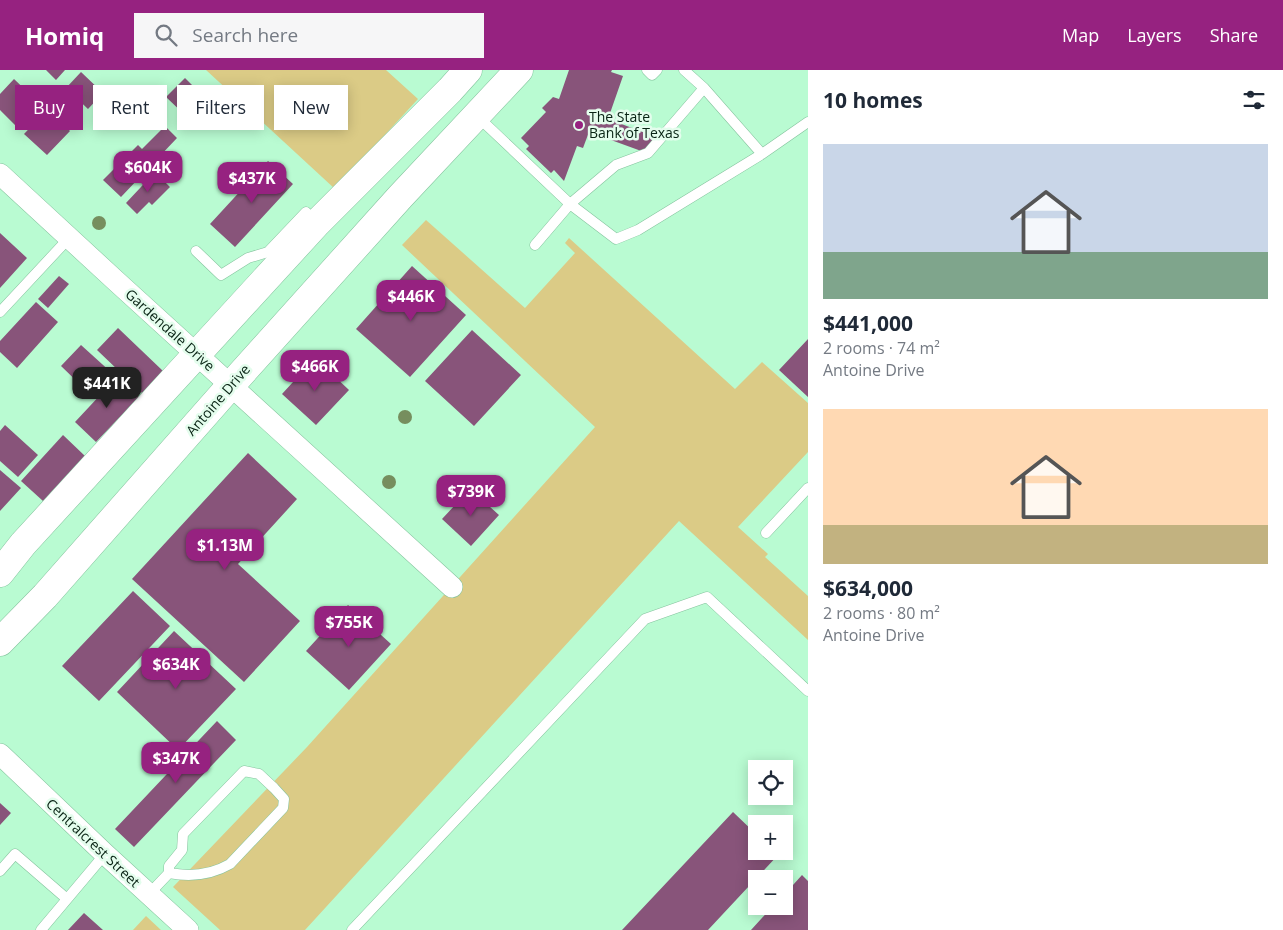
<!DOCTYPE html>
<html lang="en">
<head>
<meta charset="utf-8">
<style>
	body { margin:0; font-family:"Open Sans",sans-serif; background:#f6f6f7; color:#1f2937; height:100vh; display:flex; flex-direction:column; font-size:19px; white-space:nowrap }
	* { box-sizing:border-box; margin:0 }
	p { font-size:16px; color:#747a83 }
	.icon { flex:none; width:28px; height:28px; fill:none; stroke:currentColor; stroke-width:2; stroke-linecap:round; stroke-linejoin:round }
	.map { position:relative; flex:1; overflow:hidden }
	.sheet { display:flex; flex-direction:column; background:#fff; width:475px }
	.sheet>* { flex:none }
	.guide { position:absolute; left:15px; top:15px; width:475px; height:45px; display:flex; gap:10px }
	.controls { position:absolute; left:748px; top:690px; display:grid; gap:10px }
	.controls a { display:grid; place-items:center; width:45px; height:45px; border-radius:0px; background:#fff; box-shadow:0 2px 12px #0003; font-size:25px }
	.price { position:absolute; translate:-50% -42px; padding:0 11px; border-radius:10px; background:#962280; color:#fff; font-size:16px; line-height:32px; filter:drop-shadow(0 1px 2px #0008) }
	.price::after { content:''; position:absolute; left:50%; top:30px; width:15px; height:11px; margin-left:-8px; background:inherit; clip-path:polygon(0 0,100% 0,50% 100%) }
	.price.on { background:#222; color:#fff }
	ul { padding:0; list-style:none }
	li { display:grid; align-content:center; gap:10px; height:265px; padding:0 15px }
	li span { display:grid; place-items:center; height:155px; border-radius:0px; color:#555 }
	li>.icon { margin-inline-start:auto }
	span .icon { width:90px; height:90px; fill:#fffc; stroke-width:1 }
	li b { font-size:21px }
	h2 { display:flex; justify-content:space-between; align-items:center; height:60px; padding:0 15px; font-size:21px }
	.tag { padding:0 18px; border-radius:0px; background:#fff; box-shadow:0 2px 12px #0003; font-size:18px; line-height:45px }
	.tag.on { background:#962280; color:#fff }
	header { display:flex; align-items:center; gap:30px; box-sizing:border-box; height:70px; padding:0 25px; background:#962280; color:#fff }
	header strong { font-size:24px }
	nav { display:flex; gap:28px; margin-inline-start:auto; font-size:18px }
	.search { width:350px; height:45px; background:#f6f6f7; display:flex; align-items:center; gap:12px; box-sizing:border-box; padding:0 18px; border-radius:0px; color:#747a83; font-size:19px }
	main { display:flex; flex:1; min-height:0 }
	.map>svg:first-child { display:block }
</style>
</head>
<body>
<header>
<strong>Homiq</strong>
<div class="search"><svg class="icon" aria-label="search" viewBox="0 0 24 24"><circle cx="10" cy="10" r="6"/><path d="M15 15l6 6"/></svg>Search here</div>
<nav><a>Map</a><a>Layers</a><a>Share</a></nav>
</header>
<main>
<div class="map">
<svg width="808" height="860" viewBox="0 0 808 860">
	<rect width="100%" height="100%" fill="#b9fbd2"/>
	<path fill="#dbcb86" d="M206,0H386L418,29L335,119Z
		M426,150L525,238L575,183L565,173L569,168L735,319L762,292L808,333V382L738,457L768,484L765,487L808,526V570L679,451L305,860H220L173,817L307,677L595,357L402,175Z
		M146,846L161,860H133Z"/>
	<path fill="#88547a" d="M46,0H65L56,10Z
		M569,0H612L611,2L623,6L608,49L659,68L644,82L589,62L583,78L577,76L564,111L554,100L551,103L526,79L529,76L521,68L546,42L542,38L553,27L559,29Z
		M81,2L103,23L88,39L66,18Z
		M185,8L206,29L188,48L166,27Z
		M14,9L38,32L15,55L0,40V24Z
		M48,39L70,61L47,85L24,64Z
		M165,56L177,68L121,127L103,110L138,75L142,79Z
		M268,91L293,114L235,177L210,154Z
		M155,102L170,117L152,135L149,132L137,144L126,133Z
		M0,163L27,188L0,218Z
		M412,196L466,245L410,307L356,259Z
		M59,206L69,214L48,238L38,229Z
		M36,232L58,252L17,298L0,282V271Z
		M118,258L163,301L142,323L97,280Z
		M472,260L521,305L474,356L425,311Z
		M808,269V327L779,300Z
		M81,275L113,304L92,326L61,296Z
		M315,288L349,320L316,355L282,324Z
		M117,307L139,327L96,372L75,352Z
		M5,355L38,385L18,407L0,391V361Z
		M63,365L85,386L43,431L21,411Z
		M248,383L297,429L238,494L300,551L244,612L132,509Z
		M0,400L21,418L0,441Z
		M470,419L499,445L471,476L442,449Z
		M133,521L170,556L99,631L62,596Z
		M348,535L391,574L349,620L306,581Z
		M174,561L236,619L178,680L117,622Z
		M217,651L236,670L134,777L115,759Z
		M0,733L11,743L0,755Z
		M733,742L756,764V781H775L779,784L708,860H622Z
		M802,805L808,811V860H751L773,836H784V825Z
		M84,843L103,860H68Z"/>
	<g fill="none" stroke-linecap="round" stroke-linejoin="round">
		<defs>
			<path id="lane" d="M647,0L652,5L657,0
				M684,0L704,18L762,84
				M477,46L570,134L616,169L638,160L762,84L808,52
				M535,175L570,134L616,95L648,83L704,18
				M196,181L221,205L248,188L268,182L306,142L316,153
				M0,242L69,168
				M766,463L808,418
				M0,801L15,784L67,829
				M149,824L169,803C190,807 211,805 230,794L283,738L284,729L274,718L259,704L244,701L183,764L182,780L169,796V803
				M41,860L105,784
				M352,860L645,549L707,527L808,621"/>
			<path id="street" d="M0,104L116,211L452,517
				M0,684L105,784L188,860"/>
			<path id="secondary" d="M0,503L23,474L317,153L450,20L468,0
				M0,572L45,526L231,315L400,127L519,0"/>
		</defs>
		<use href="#lane" stroke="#84c39d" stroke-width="11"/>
		<use href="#street" stroke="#84c39d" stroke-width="22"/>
		<use href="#secondary" stroke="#84c39d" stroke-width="29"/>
		<use href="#lane" stroke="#fff" stroke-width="10"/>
		<use href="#street" stroke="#fff" stroke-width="21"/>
		<use href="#secondary" stroke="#fff" stroke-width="28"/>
	</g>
	<g fill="#768e5e">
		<circle cx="99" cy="153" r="7"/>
		<circle cx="405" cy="347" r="7"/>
		<circle cx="389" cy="412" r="7"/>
	</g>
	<circle fill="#962280" stroke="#e4fded" stroke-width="2" cx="579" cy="55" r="5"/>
	<g text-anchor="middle" stroke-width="5" stroke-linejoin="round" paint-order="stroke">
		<g font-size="14" fill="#082314" stroke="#e4fded" text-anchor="start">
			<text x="589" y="52">The State<tspan x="589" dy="16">Bank of Texas</tspan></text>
		</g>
		<g font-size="14" fill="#082314" stroke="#e4fded">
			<text transform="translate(170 260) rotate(42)" y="5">Gardendale Drive</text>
			<text transform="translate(218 330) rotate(-49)" y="5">Antoine Drive</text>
			<text transform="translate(93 773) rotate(43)" y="5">Centralcrest Street</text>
		</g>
	</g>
</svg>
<div class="controls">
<a><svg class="icon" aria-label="locate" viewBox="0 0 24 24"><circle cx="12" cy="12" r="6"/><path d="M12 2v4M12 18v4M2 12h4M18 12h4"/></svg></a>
<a>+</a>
<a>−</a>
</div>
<b class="price" style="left:148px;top:123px">$604K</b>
<b class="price" style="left:252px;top:134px">$437K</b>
<b class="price" style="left:411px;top:252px">$446K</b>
<b class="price" style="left:315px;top:322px">$466K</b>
<b class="price on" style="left:107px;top:339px">$441K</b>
<b class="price" style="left:471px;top:447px">$739K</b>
<b class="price" style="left:225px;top:501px">$1.13M</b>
<b class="price" style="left:349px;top:578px">$755K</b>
<b class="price" style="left:176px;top:620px">$634K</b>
<b class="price" style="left:176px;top:714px">$347K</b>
<div class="guide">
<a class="tag on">Buy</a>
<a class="tag">Rent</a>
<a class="tag">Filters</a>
<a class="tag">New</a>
</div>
</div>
<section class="sheet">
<h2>10 homes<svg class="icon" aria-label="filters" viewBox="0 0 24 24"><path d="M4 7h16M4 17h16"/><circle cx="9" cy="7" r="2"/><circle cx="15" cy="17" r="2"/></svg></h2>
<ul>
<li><span style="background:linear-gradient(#c9d6e8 70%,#7fa58c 0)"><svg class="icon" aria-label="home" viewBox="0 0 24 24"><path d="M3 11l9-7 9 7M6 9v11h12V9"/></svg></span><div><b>$441,000</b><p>2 rooms · 74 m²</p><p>Antoine Drive</p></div></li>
<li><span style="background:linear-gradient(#ffd9b3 75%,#c2b280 0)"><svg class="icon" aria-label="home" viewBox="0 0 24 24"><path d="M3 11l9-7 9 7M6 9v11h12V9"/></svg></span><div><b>$634,000</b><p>2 rooms · 80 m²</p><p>Antoine Drive</p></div></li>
</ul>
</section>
</main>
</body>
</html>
